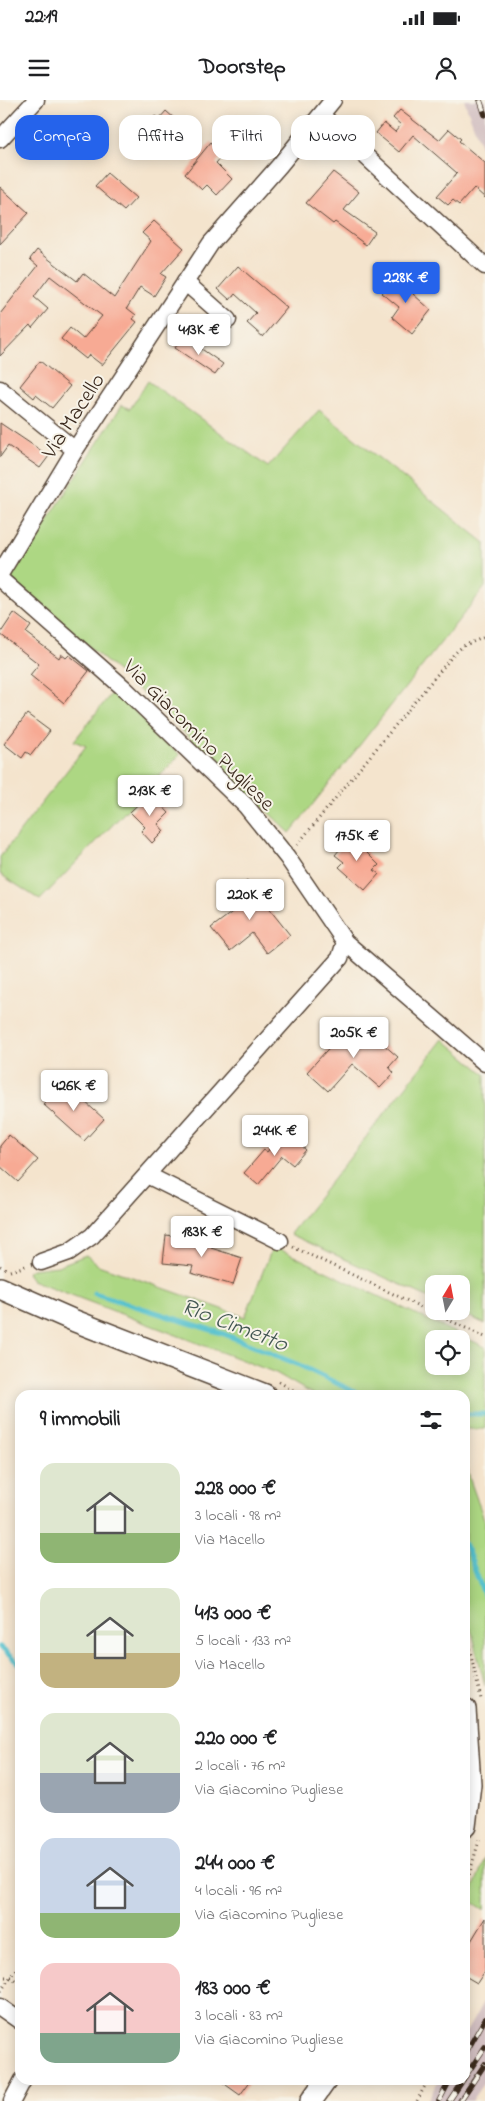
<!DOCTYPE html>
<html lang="it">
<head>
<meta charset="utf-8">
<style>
	body { margin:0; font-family:"Indie Flower",sans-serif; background:#f2f2f2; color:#202124; height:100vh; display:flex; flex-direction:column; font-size:19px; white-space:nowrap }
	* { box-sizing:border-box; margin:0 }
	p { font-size:16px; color:#757577 }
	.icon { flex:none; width:28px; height:28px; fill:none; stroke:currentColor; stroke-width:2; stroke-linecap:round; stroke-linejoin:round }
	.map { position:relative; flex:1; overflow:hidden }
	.panel { position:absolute; left:15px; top:1290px; width:455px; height:695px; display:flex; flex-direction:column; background:#fff; border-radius:15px; box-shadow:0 2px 12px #0003 }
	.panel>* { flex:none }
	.banner { position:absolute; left:15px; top:15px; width:455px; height:45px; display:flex; gap:10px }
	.needle { width:32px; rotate:10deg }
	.buttons { position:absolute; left:425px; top:1175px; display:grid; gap:10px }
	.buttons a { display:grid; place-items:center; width:45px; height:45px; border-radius:10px; background:#fff; box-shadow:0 2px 12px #0003; font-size:25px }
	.price { position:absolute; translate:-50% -42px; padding:0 11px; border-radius:5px; background:#fff; color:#222; font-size:16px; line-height:32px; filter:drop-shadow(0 1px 2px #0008) }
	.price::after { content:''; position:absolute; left:50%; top:30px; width:15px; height:11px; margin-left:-8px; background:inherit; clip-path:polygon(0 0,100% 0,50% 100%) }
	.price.current { background:#2563eb; color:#fff }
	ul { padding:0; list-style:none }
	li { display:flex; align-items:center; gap:15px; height:125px; padding:0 25px }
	li span { display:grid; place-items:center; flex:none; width:140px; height:100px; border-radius:15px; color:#555 }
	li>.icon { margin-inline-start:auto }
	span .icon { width:60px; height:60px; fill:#fffc; stroke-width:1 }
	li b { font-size:21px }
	h2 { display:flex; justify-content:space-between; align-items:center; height:60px; padding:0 25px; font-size:21px }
	.pill { padding:0 18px; border-radius:15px; background:#fff; box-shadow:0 2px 12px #0003; font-size:18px; line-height:45px }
	.pill.current { background:#2563eb; color:#fff }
	.status { display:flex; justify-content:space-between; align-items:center; height:35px; padding:0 25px; background:#fff; direction:ltr }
	.status svg { height:14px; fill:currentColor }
	header { display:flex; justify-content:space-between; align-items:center; height:65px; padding:0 25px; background:#fff; font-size:22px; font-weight:700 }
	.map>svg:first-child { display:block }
</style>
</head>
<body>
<div class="status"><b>22:19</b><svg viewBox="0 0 49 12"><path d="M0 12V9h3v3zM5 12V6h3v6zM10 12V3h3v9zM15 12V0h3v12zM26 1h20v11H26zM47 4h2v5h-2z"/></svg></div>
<header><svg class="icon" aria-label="menu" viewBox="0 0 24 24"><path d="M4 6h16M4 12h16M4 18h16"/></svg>Doorstep<svg class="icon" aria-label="person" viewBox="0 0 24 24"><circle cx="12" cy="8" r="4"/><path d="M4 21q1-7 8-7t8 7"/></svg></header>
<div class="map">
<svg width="485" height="2001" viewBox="0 0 485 2001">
	<rect width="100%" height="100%" fill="#f7f3e8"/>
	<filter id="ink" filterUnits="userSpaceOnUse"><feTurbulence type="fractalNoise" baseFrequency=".02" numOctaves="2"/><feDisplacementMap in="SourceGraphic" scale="10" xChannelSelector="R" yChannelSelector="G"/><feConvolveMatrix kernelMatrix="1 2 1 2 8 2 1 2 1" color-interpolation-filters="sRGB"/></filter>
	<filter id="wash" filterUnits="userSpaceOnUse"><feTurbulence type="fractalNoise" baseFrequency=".0096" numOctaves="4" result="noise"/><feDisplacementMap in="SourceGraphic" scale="20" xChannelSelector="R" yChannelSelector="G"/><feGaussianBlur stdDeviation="1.12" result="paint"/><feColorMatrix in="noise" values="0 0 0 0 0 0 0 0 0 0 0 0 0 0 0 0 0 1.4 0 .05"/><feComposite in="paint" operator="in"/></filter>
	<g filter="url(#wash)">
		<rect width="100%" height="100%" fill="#f4e4cd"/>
		<path fill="#d2bfc1" d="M464,0H485V57Z
			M485,1899V1981L471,2001H427L439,1980H465V1934Z"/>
		<path fill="#add783" stroke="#748050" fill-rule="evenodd" d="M148,281L268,367L319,310L485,443V487L290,733L136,587L10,479L122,305L130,309Z
			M114,590L180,655L40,800L0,774V757L86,646L74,641Z
			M443,939L485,974V1224L458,1211H461V1184H434V1200L290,1134Z
			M273,1146L485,1247V1329H465V1295H314L276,1273L32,1180L27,1173L32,1169L58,1166L86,1155L98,1165L245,1217ZM434,1239H461V1266H434Z
			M465,1355L470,1380L485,1422V1586L473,1536L465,1512Z
			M485,1758V1810L469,1800Z"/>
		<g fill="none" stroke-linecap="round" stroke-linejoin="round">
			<path stroke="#55c1ce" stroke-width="5" d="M94,1193L224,1234L299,1265L361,1295
				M465,1314H485
				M465,1444L485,1497
				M0,1547L20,1565"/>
		</g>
		<g id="blocks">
			<path fill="#f7aa94" d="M400,10L439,40L449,29L461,39L459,41L485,63V98L474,88L459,105L453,100L448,105L437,96L457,73L413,35L399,52L376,33L384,23L395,32L401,25L393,18Z
				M166,11L184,27L174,39L171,36L159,48L153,42L144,52L123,34L138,18L146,25L155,16L159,19Z
				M211,42L223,55L216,63L232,79L217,95L207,85L202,90L185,74Z
				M333,72L359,92L344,110L375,132L366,145L335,122L333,124L306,103Z
				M107,73L136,98L124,111L95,86Z
				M0,87L29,113L0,144Z
				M154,121L184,148L161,174L166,177L154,196L140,187L127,208L136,215L133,219L137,222L102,265L89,255L86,259L61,239L70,228L83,239L102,216L50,176L34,197L48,209L32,228L30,225L0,256V214L38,166L30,159L37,150L77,181L83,173L114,198L151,141L142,133Z
				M238,166L287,208L263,237L247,223L256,213L235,194L230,200L218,189Z
				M398,175L416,190L413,194L431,210L412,234L392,217L399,207L382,193Z
				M183,236L223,264L215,275L175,248Z
				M40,261L70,286L52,308L36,295L34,298L20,286Z
				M0,323L49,356L40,368L8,346L0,357Z
				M14,513L31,526L26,533L59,558L61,554L66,558L69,555L89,571L64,603L30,575L39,564L0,534Z
				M27,614L50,631L31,655L26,652L22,658L4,644Z
				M150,693L169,713L158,724L164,731L152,743L141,731L145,727L130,712Z
				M349,733L368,750L366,752L379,765L374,770L379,774L365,790L339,767L344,762L335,755L340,749L337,747Z
				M247,781L290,835L267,853L252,833L230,851L211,828L235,810L225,798Z
				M360,924L398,957L389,967L394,973L380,988L352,964L328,991L307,972L345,930L351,935Z
				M63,982L104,1019L84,1041L43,1004Z
				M284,1031L306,1050L293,1065L282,1056L258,1085L244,1073L264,1050L267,1052Z
				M9,1035L38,1060L18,1082L0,1066V1046Z
				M166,1135L213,1141L211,1148L242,1158L233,1185L191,1173L193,1166L163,1163Z
				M485,1818V1871L477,1883L465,1876V1851Z
				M219,1980H251L240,1995Z"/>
		</g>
	</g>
	<g filter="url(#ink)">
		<use href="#blocks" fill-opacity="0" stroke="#574638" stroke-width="1"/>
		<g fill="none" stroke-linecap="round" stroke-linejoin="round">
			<defs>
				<path id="minor" d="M321,15L485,166
					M0,39L36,0
					M185,182L228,220
					M0,289L75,350
					M0,474L75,350L211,143L279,66L333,0
					M0,479L125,589L246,706L287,757L345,842L485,963
					M147,1075L280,1141
					M41,1162L69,1152L92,1136L340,858L345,842
					M0,1907L20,1921
					M12,2001L23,1980"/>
				<path id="major" d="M0,1188L75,1221L265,1295
					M465,1609L470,1684L465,1726
					M311,2001L326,1980"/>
			</defs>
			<use href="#minor" stroke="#574638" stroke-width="19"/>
			<use href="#major" stroke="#574638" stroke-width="24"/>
			<path stroke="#574638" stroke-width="3" stroke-dasharray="1 4" stroke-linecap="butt" d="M297,745L454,554L463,546L485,537
				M293,1147L485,1237
				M0,1166L8,1170
				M10,1171L26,1166
				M279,1282L302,1295
				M465,1529L481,1599
				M465,1789L480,1737
				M0,1877H11L20,1884
				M1,1891L20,1863
				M465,1899V1909
				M417,2001L428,1980"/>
			<use href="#minor" stroke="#fff" stroke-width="16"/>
			<use href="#major" stroke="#fff" stroke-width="21"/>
			<defs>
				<path id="rail" d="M480,0L485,15
					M465,1954L485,1919
					M465,1977L485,1947
					M439,2001L450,1980
					M449,2001L463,1980
					M460,2001L485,1964"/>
			</defs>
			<use href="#rail" stroke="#3b2a1e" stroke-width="5.5"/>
			<use href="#rail" stroke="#f7f3e8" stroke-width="4" stroke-dasharray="11" stroke-linecap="butt"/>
		</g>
	</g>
	<g text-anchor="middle" stroke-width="4" stroke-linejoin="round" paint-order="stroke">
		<g font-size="22" fill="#3b2a1e" stroke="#f7f3e8">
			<text transform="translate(72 315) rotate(-57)" y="8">Via Macello</text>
			<text transform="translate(200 634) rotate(45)" y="8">Via Giacomino Pugliese</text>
		</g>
		<g font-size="24" font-style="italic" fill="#435753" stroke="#f7f3e8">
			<text transform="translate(235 1224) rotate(21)" y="8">Rio Cimetto</text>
		</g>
	</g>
</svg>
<div class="buttons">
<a><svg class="needle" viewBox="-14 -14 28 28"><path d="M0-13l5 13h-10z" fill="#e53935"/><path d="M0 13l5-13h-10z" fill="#757577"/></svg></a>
<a><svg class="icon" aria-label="locate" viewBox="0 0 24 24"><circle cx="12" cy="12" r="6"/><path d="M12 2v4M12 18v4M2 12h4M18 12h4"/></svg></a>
</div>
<b class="price current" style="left:406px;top:204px">228K €</b>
<b class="price" style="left:199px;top:256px">413K €</b>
<b class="price" style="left:150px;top:717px">213K €</b>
<b class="price" style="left:357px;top:762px">175K €</b>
<b class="price" style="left:250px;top:821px">220K €</b>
<b class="price" style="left:354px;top:959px">205K €</b>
<b class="price" style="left:74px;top:1012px">426K €</b>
<b class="price" style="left:275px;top:1057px">244K €</b>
<b class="price" style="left:202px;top:1158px">183K €</b>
<div class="banner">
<a class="pill current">Compra</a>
<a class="pill">Affitta</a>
<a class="pill">Filtri</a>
<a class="pill">Nuovo</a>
</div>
<section class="panel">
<h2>9 immobili<svg class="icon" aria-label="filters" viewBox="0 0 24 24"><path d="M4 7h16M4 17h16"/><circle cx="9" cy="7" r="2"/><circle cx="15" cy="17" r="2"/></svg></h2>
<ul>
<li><span style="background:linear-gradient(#dfe7d0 70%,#8fb573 0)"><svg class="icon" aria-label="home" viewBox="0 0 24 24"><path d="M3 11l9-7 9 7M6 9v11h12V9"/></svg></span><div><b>228 000 €</b><p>3 locali · 98 m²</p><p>Via Macello</p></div></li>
<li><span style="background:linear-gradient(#dfe7d0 65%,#c2b280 0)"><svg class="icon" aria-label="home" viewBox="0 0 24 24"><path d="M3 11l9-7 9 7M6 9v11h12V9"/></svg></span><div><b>413 000 €</b><p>5 locali · 133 m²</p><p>Via Macello</p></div></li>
<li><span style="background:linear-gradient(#dfe7d0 60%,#9aa5b1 0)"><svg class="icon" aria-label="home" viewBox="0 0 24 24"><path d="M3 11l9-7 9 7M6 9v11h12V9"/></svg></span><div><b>220 000 €</b><p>2 locali · 76 m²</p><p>Via Giacomino Pugliese</p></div></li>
<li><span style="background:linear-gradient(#c9d6e8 75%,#8fb573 0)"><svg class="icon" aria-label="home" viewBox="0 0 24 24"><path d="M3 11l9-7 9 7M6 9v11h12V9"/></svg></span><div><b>244 000 €</b><p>4 locali · 96 m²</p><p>Via Giacomino Pugliese</p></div></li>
<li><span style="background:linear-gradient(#f6c9c9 70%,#7fa58c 0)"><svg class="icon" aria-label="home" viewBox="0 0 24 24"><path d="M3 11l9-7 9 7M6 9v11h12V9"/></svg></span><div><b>183 000 €</b><p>3 locali · 83 m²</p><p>Via Giacomino Pugliese</p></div></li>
</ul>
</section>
</div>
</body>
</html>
